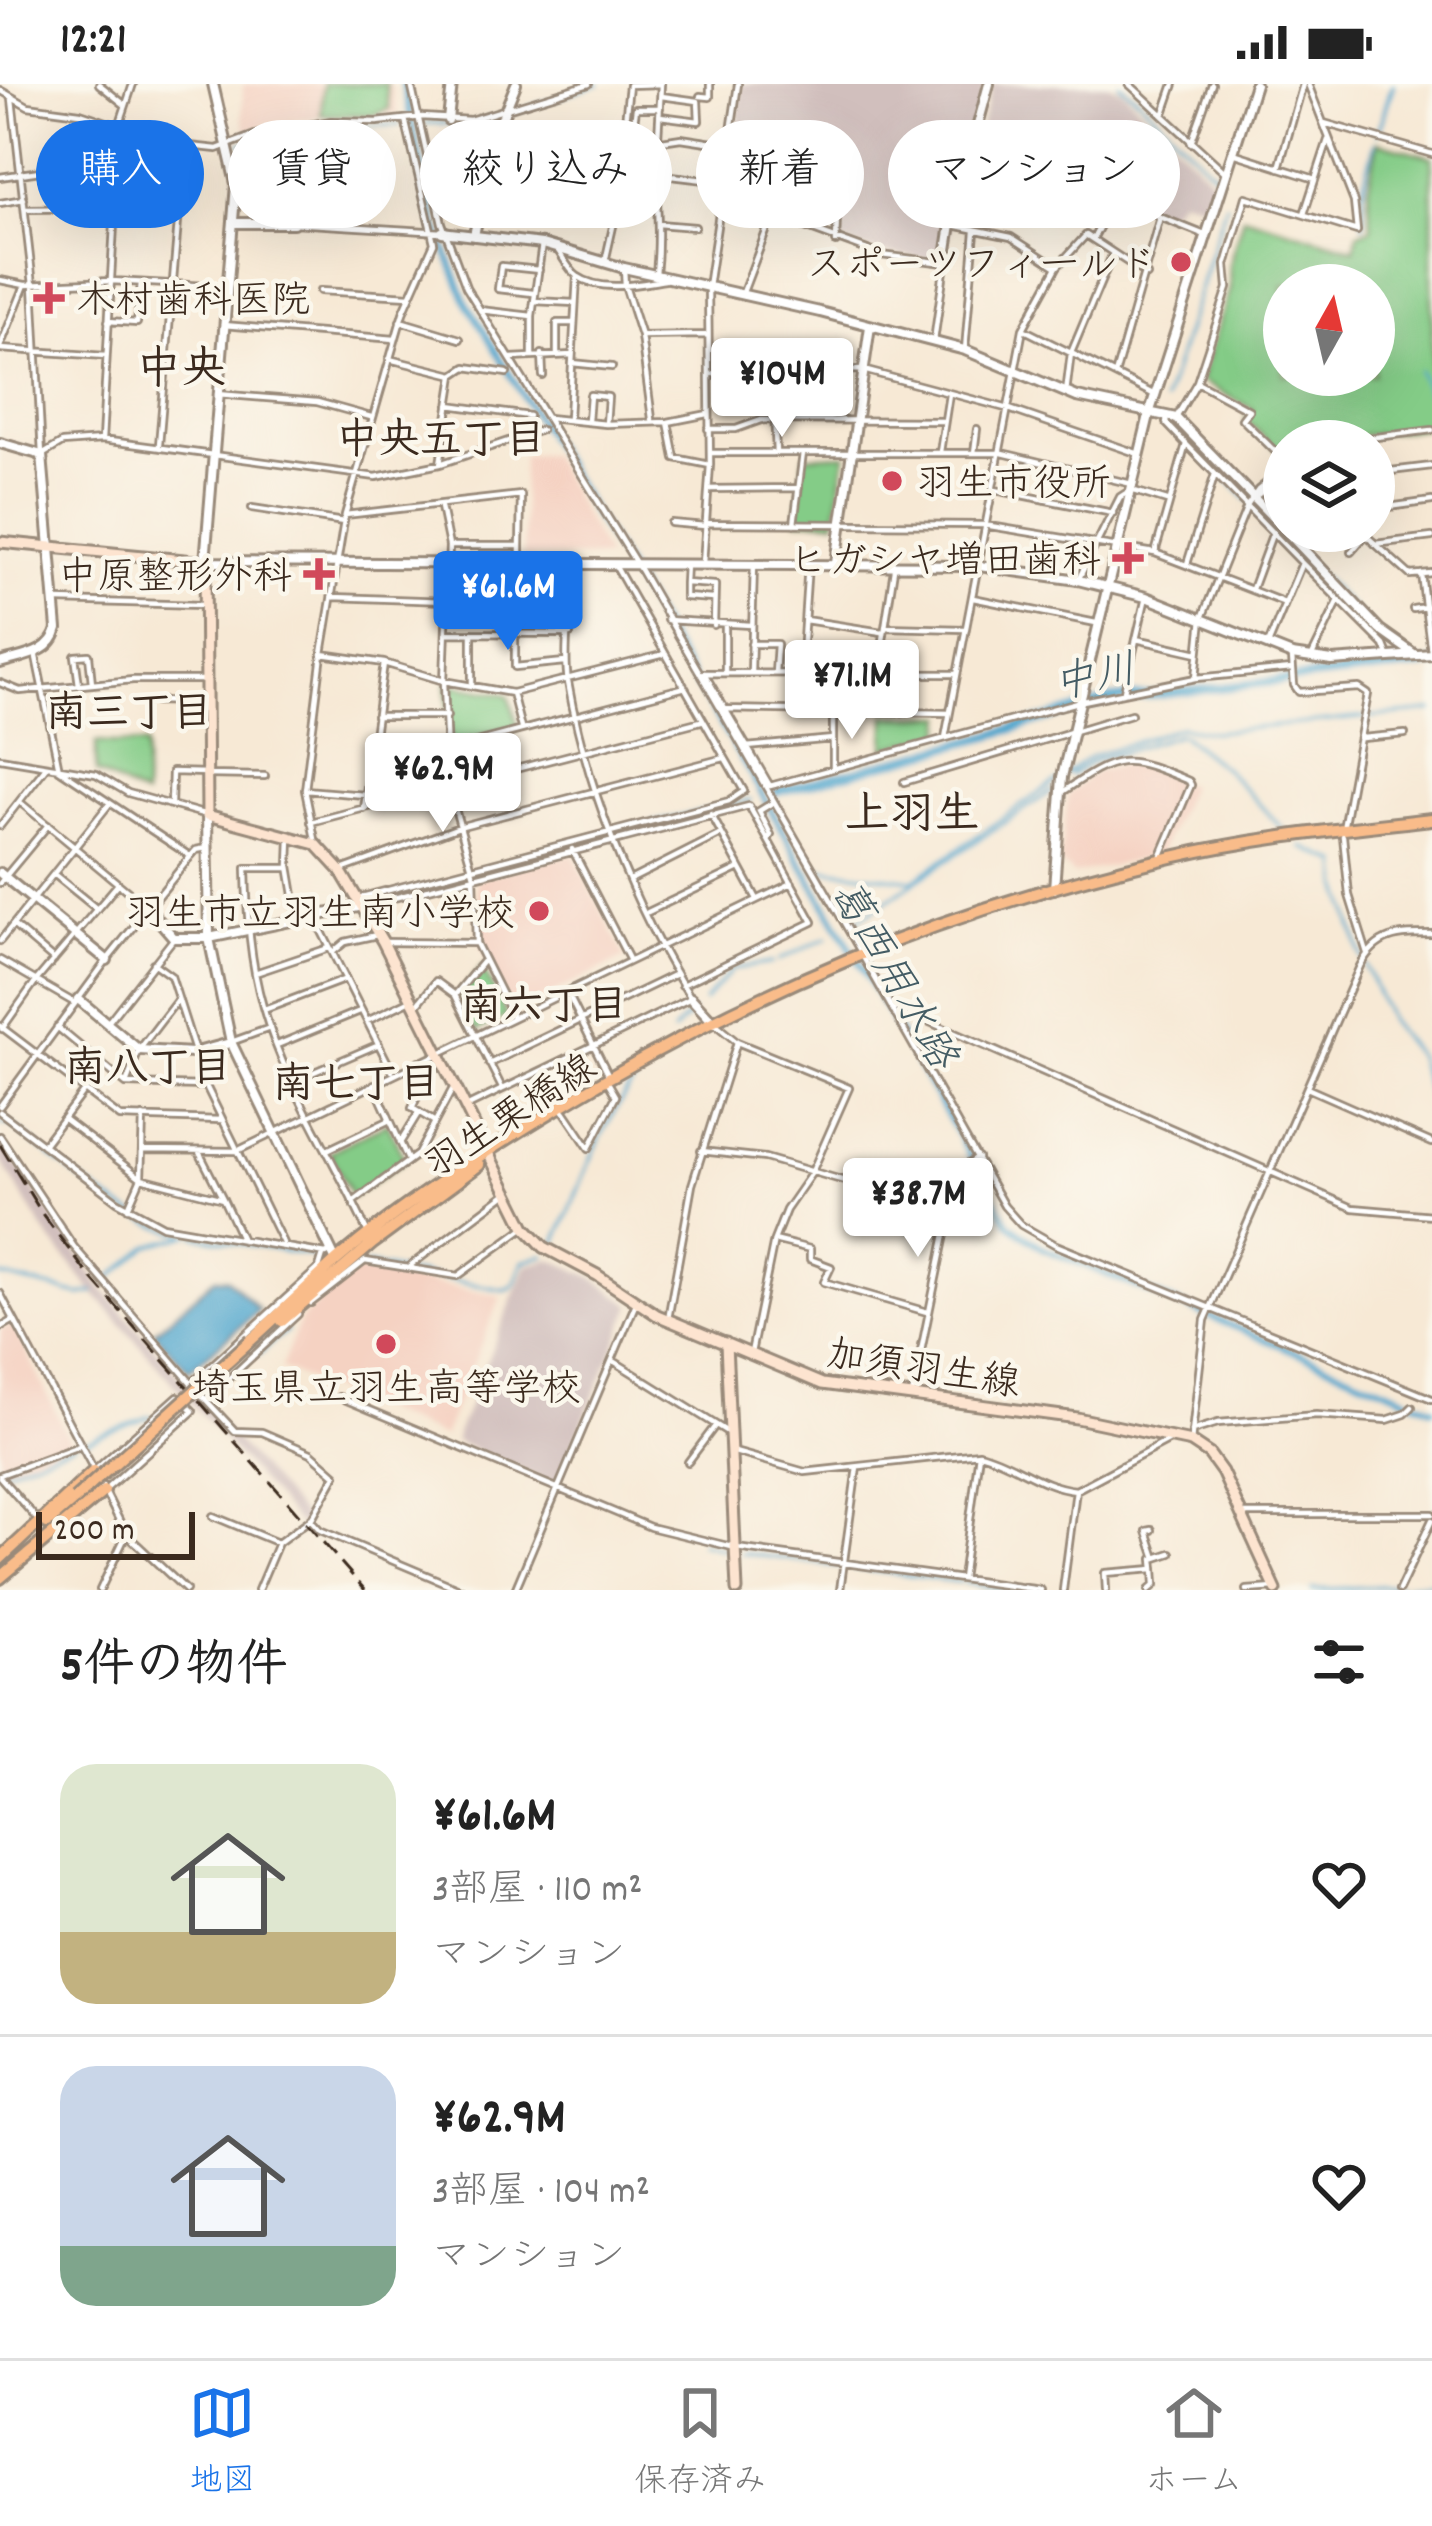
<!DOCTYPE html>
<html lang="ja">
<head>
<meta charset="utf-8">
<style>
	body { margin:0; font-family:Dekko,"Klee One",sans-serif; background:#f2f2f2; color:#222; height:100vh; display:flex; flex-direction:column; font-size:45px; white-space:nowrap }
	* { box-sizing:border-box; margin:0 }
	p { font-size:39px; color:#767676 }
	.icon { flex:none; width:66px; height:66px; fill:none; stroke:currentColor; stroke-width:2; stroke-linecap:round; stroke-linejoin:round }
	.map { position:relative; height:1506px; overflow:hidden }
	.drawer { display:flex; flex-direction:column; background:#fff; flex:1 }
	.drawer>* { flex:none }
	.hud { position:absolute; left:36px; top:36px; width:1362px; height:108px; display:flex; gap:24px }
	.needle { width:78px; rotate:8deg }
	.fabs { position:absolute; left:1263px; top:180px; display:grid; gap:24px }
	.fabs a { display:grid; place-items:center; width:132px; height:132px; border-radius:50%; background:#fff; box-shadow:0 12px 48px #0002; font-size:60px }
	.scale { position:absolute; left:36px; bottom:30px; width:159px; box-sizing:border-box; padding-left:12px; border:6px solid #3b2a1e; border-top:0; font-size:33px; line-height:42px; white-space:nowrap; color:#3b2a1e; -webkit-text-stroke:9px #fbf7ec; paint-order:stroke }
	.price { position:absolute; translate:-50% -102px; padding:0 27px; border-radius:12px; background:#fff; color:#222; font-size:39px; line-height:78px; filter:drop-shadow(0 3px 6px #0008) }
	.price::after { content:''; position:absolute; left:50%; top:72px; width:36px; height:27px; margin-left:-18px; background:inherit; clip-path:polygon(0 0,100% 0,50% 100%) }
	.price.active { background:#1a73e8; color:#fff }
	ul { padding:0; list-style:none }
	li { display:flex; align-items:center; gap:36px; height:300px; padding:0 60px }
	li+li { border-top:3px solid #e0e0e0 }
	li span { display:grid; place-items:center; flex:none; width:336px; height:240px; border-radius:36px; color:#555 }
	li>.icon { margin-inline-start:auto }
	span .icon { width:144px; height:144px; fill:#fffc; stroke-width:1 }
	li b { font-size:51px }
	h2 { display:flex; justify-content:space-between; align-items:center; height:144px; padding:0 60px; font-size:51px }
	.chip { padding:0 42px; border-radius:54px; background:#fff; box-shadow:0 12px 48px #0002; font-size:42px; line-height:108px }
	.chip.active { background:#1a73e8; color:#fff }
	.status { display:flex; justify-content:space-between; align-items:center; height:84px; padding:0 60px; background:#fff; direction:ltr }
	.status svg { height:33px; fill:currentColor }
	.tabs { display:flex; justify-content:space-around; align-items:center; height:168px; border-top:3px solid #e0e0e0; background:#fff; font-size:33px; color:#767676 }
	.tabs a { display:grid; justify-items:center; gap:6px }
	.tabs .active { color:#1a73e8 }
	.map>svg:first-child { display:block }
</style>
</head>
<body>
<div class="status"><b>12:21</b><svg viewBox="0 0 49 12"><path d="M0 12V9h3v3zM5 12V6h3v6zM10 12V3h3v9zM15 12V0h3v12zM26 1h20v11H26zM47 4h2v5h-2z"/></svg></div>
<div class="map">
<svg width="1432" height="1506" viewBox="0 0 1432 1506">
	<rect width="100%" height="100%" fill="#fbf7ec"/>
	<filter id="ink" filterUnits="userSpaceOnUse"><feTurbulence type="fractalNoise" baseFrequency=".00833" numOctaves="2"/><feDisplacementMap in="SourceGraphic" scale="24" xChannelSelector="R" yChannelSelector="G"/><feConvolveMatrix kernelMatrix="1 2 1 2 8 2 1 2 1" color-interpolation-filters="sRGB"/></filter>
	<filter id="wash" filterUnits="userSpaceOnUse"><feTurbulence type="fractalNoise" baseFrequency=".004" numOctaves="4" result="noise"/><feDisplacementMap in="SourceGraphic" scale="48" xChannelSelector="R" yChannelSelector="G"/><feGaussianBlur stdDeviation="2.7" result="paint"/><feColorMatrix in="noise" values="0 0 0 0 0 0 0 0 0 0 0 0 0 0 0 0 0 1.4 0 .05"/><feComposite in="paint" operator="in"/></filter>
	<g filter="url(#wash)">
		<rect width="100%" height="100%" fill="#f7e9d5"/>
		<path fill="#f5d2c2" d="M243,0H391L397,30L323,32L247,48L242,32Z
			M549,370L607,473H524L522,372Z
			M1136,677L1189,702L1159,771L1074,790L1060,779L1068,710L1096,688Z
			M573,770L625,874L514,928L479,859L477,795Z
			M355,1186L501,1212L443,1353L281,1284L300,1236Z
			M13,1239L70,1358L0,1385V1246Z"/>
		<path fill="#d1bfbd" d="M742,0H985L943,177L881,169L841,157V131L833,108V75L734,60Z
			M993,0H1109L1124,8L1213,97L1206,121L1180,114L1165,133L1114,103L1096,138L995,97L983,130L959,122L962,115L973,117L976,110L986,63L976,59Z
			M0,1055L100,1202L306,1436L300,1442L90,1205L44,1147L0,1075Z
			M551,1175L590,1192L632,1221L556,1401L454,1357L526,1182Z"/>
		<path fill="#84cc87" stroke="#607b52" stroke-width="3" fill-rule="evenodd" d="M323,0H386L389,25L374,31H321Z
			M1378,58L1432,73V343L1320,357H1284V372L1245,335L1253,325L1200,297L1230,205L1229,181L1243,132L1354,165L1358,149L1371,144L1368,104ZM1284,201H1374V291H1284Z
			M846,370L835,437L797,436L804,372Z
			M446,600L509,611L518,643L451,659Z
			M886,632H945L943,649L885,664Z
			M96,658L146,661L144,713L96,688Z
			M482,883L507,932L477,947L459,911Z
			M387,1039L405,1076L352,1113L330,1068Z"/>
		<path fill="#52a7ce" stroke="#466876" stroke-width="3" d="M215,1194L228,1195L259,1226L189,1287L154,1248Z"/>
		<g fill="none" stroke-linecap="round" stroke-linejoin="round">
			<path stroke="#52a7ce" stroke-width="3" d="M1119,0L1139,15L1218,93
				M509,30L599,0
				M426,39L473,40
				M478,39L499,33
				M330,42H348
				M356,42L399,41
				M317,44L327,42
				M1379,45L1394,0
				M299,47L313,44
				M289,49L296,47
				M1377,50L1392,0
				M267,53L280,50
				M240,60L265,54
				M1363,141V103L1375,58
				M1419,287L1432,319
				M1164,317L1226,120
				M1173,340L1248,416
				M1252,420L1303,474
				M1307,478L1396,568
				M1182,651L1224,684L1285,747
				M1066,690L1090,673L1180,643L1213,648L1432,627
				M1071,691L1094,677L1180,650
				M652,739L751,716
				M1302,763L1339,779L1340,801L1362,875
				M816,784L913,796L1058,696
				M476,787L637,743
				M853,839L1052,707
				M779,876L827,854
				M1365,881L1389,937L1417,972L1432,1023
				M704,917L733,885L772,879
				M673,948L692,928
				M0,1040H10L44,1067
				M47,1069L62,1081
				M66,1084C106,1114 141,1142 190,1151
				M195,1152L318,1173
				M554,1162C581,1106 596,1045 636,996
				M367,1181L506,1206L514,1201L523,1178L544,1171
				M0,1192L64,1207
				M107,1197L148,1162L185,1152
				M67,1208L80,1211L94,1208
				M258,1271L287,1246
				M83,1358L151,1332
				M0,1388L74,1360
				M700,1459L732,1467
				M742,1469L841,1483
				M849,1484L959,1498
				M964,1499L1019,1506
				M1407,1500L1432,1498
				M1312,1506L1400,1501"/>
			<path stroke="#52a7ce" stroke-width="6" d="M403,0L436,141L466,217L752,693L1009,1140L1044,1165L1432,1324"/>
			<path stroke="#52a7ce" stroke-width="9" d="M777,708L992,651L1110,616L1432,580"/>
		</g>
	</g>
	<g filter="url(#ink)">
		<g fill="none" stroke-linecap="round" stroke-linejoin="round">
			<defs>
				<path id="minor" d="M99,0L125,21
					M411,0L442,139L466,203L641,487L861,868
					M1129,0L1226,89
					M0,6L28,22L80,29L171,60L217,65L255,51L331,37L377,38L422,33L470,36L589,0
					M700,12L710,13V0
					M12,15L33,201L42,371L62,359L102,356L376,393L440,380L541,346
					M1164,29L1174,0
					M660,32L699,37L698,17L661,12
					M1324,39L1432,70
					M570,50L566,89L597,93L594,115L615,120
					M632,54L636,24H660
					M658,54L661,0
					M655,58C655,102 661,146 656,190
					M492,59L557,49L655,58L681,54L831,77L828,113L837,132L836,158
					M1191,59L1212,0
					M1233,69L1315,95
					M568,72L598,76L597,93
					M1279,84L1303,0
					M655,90L721,98
					M0,93L113,76
					M725,93L791,103L794,89
					M116,105L181,103L159,361
					M721,112L881,171L945,179L934,257
					M0,119L24,115
					M25,125L115,124
					M1304,130L1328,56
					M293,139L442,148
					M658,140L695,143
					M953,141L1011,153L1057,183
					M1093,155L1118,108L1160,133L1205,151
					M559,168C563,174 570,187 577,192C601,209 639,200 665,196
					M605,178L614,138L629,1L661,0
					M624,184L625,202L641,252L652,335
					M0,196L25,201L111,197L228,203
					M320,207L410,212
					M533,209L498,205L501,182L539,186
					M742,211L767,145L791,103
					M534,217L575,219
					M480,226L532,232
					M108,237L137,239L141,199
					M400,237L460,255
					M223,241L395,255
					M1023,245L1155,311
					M641,252L707,251
					M0,263L25,201
					M0,265L106,272
					M965,266L975,147
					M542,270L543,292
					M532,271V232L542,160
					M557,271V239H574
					M511,274L572,271
					M389,275L454,291L466,283L507,289
					M572,279L612,283
					M772,287L776,369
					M709,290L863,286L1009,325L1139,370
					M1115,291L1160,133
					M1197,298L1249,326L1242,335L1284,376
					M1066,309L1071,269L1113,169
					M217,310L317,318L371,333
					M748,316L799,310L798,287
					M449,321L529,332
					M1177,332L1197,298L1228,204L1226,181L1246,113L1357,147L1354,118L1308,0
					M548,334L606,340L668,338L708,330
					M569,334L577,192
					M588,337L590,311L608,313L606,340
					M668,338L675,374L710,381
					M708,345H736L761,336L944,337
					M102,356L116,105V51L133,0
					M1345,357L1432,346
					M1186,360L1302,479L1269,558
					M940,368L949,310
					M710,369H1002L1132,400
					M974,369L977,345
					M440,380L454,291
					M1374,389L1432,382
					M709,405L799,404
					M995,406L1113,429
					M1255,413L1284,390
					M441,423L449,462L444,597L448,700L474,792L476,859L513,933
					M252,424L344,438
					M1374,425L1432,417
					M345,431L521,411L520,462
					M671,439L705,442
					M705,439L984,441L1155,469L1285,519
					M794,440L803,369
					M1361,447L1410,491L1432,489
					M1375,460L1432,453
					M449,462H520V478
					M1303,466L1323,447
					M1351,468L1366,451
					M1155,469L1186,360L1166,339L1167,333
					M703,479L710,381L708,203L738,0
					M1302,479L1384,561L1388,571
					M686,480L685,499L715,501L714,541
					M1187,480L1215,390
					M1421,490L1431,568
					M1078,496L1120,413L1131,406L1167,417
					M685,499V513L713,515
					M1252,505L1273,448
					M333,513L447,517
					M447,513H571
					M973,514L1096,539
					M57,517L201,521
					M1413,525L1432,522
					M667,536L751,541
					M805,536L882,548
					M885,543L964,545
					M446,549L570,550
					M472,549V602
					M515,549V583L565,578
					M1136,555L1198,569
					M751,560H777L775,589
					M35,568L59,685L190,772
					M322,570L384,579L444,597L512,609L665,570
					M1292,573L1294,601L1299,608L1359,604L1368,610L1343,745
					M1311,574L1339,516
					M801,587L808,479
					M751,588L754,480
					M703,589L955,590
					M704,589L770,702L1078,618L1196,594L1202,534L1247,422L1258,406L1284,385
					M725,589V541
					M878,589L894,485
					M1196,594L1292,585
					M0,599L20,607L133,596H207
					M79,601L75,572L89,571L92,599
					M1124,607L1146,513
					M512,609L521,644
					M149,617L207,618
					M723,625L949,629
					M376,632H447
					M945,654L1023,245L1057,183L1086,151L1147,191
					M1362,654L1405,650
					M746,663L833,655
					M0,674L96,690L128,709L207,731
					M833,684V590
					M369,686L682,604
					M207,691L265,692
					M904,698L1131,630
					M305,706L365,711
					M1060,710C1119,669 1124,670 1189,697L1191,701L1161,771
					M21,719L149,825
					M171,721L172,688L207,689
					M364,725L384,579
					M711,730L757,815
					M311,738L701,637
					M0,742L46,683
					M1343,752L1349,811L1367,869
					M290,753L289,782L298,835
					M316,760L305,706L322,570L345,431L403,229L434,159L405,35
					M572,765L630,877
					M289,784H246C247,831 250,878 263,923C282,991 322,1055 353,1118L418,1070L435,1038L412,1024L427,992L419,977
					M344,785L462,742L724,674
					M55,791L97,825
					M630,796L719,751
					M0,799L48,741
					M358,814L729,717L744,707L616,483
					M363,822L749,722L768,756
					M648,828L740,784
					M314,832L392,987
					M13,841L54,876
					M0,857L110,719
					M383,858L476,859
					M333,868L345,858L377,851
					M863,873L1004,1122L1021,1141L1056,1161L1432,1315
					M0,876L73,918
					M484,876L455,911L502,1004
					M153,879L171,892L206,1002L283,1159
					M255,889L329,864
					M682,901L813,838L768,756L771,751L759,727L772,719
					M567,908L609,992
					M418,920L436,897L455,911
					M891,921L1353,1124L1432,1131
					M264,926L346,895
					M109,937L174,854
					M367,937L411,916
					M715,940L737,958L849,1004L811,1090L786,1126L774,1156L751,1269
					M0,942L120,1033L221,1036
					M57,943L126,1000L205,1002
					M2,945L35,898L118,800
					M231,958L270,944
					M277,961L360,927
					M489,980L676,890
					M293,997L379,960
					M126,1000L139,966L178,915
					M374,1000L408,1076
					M1307,1004L1432,1059
					M0,1022L107,876L190,773L196,766L206,764
					M468,1022L691,914C634,825 586,703 568,598C563,566 571,513 572,479
					M564,1027L589,1064L616,1012L609,1000
					M0,1028L117,1117L163,1142L326,1170L331,1167
					M64,1035L141,1094L223,1115L242,1156
					M435,1038L452,1006
					M0,1052L74,1163L206,1316L298,1230
					M400,1059L419,1028
					M43,1061L83,1008
					M143,1066L237,1067L792,799
					M327,1066L390,1036
					M701,1067L765,1074L949,1127
					M199,1068L223,1115
					M353,1118L369,1151
					M128,1124L141,1094L143,1033
					M774,1156L810,1165V1175L831,1183L824,1198L927,1228
					M411,1181L507,1109
					M0,1209L93,1384
					M311,1219L365,1177L458,1192L525,1143
					M668,1235L692,1101L737,958
					M0,1244L14,1236
					M612,1276L729,1349
					M191,1300L319,1184L323,1171
					M912,1311L958,1087L978,1074
					M339,1313L650,1443L736,1464L1041,1506
					M206,1316L235,1347L262,1348L311,1369L336,1391L312,1434L278,1459L258,1506
					M1192,1347L1218,1339L1316,1331L1387,1336L1405,1330L1412,1323
					M1191,1358L1205,1236L1360,882C1377,850 1398,850 1432,850
					M731,1367L805,1388L979,1369C1013,1377 1040,1403 1076,1406L1168,1357
					M688,1378L715,1342
					M95,1386L178,1312L193,1327L104,1407
					M0,1391L79,1362
					M0,1393L36,1434
					M98,1394L126,1450L186,1506
					M1243,1430H1432
					M213,1432L278,1459
					M310,1435L320,1446L462,1506
					M1152,1446L1147,1447L1156,1474
					M1154,1485L1153,1475L1171,1469
					M962,1495L979,1369
					M100,1506L126,1451
					M515,1506L636,1219
					M840,1506L857,1383
					M1063,1506L1076,1406
					M1106,1506L1105,1489L1154,1485L1155,1501L1149,1506
					M1247,1506L1275,1504
					M1399,1506L1432,1436"/>
				<path id="tertiary" d="M213,0L236,100L205,478L979,482L1078,496L1146,513L1292,571L1332,577L1432,570
					M448,36L452,0
					M233,139H293
					M442,148L542,160L624,184L820,228L965,266L1077,313L1176,334L1284,445
					M474,152L492,59L516,0
					M945,179L951,140L989,0
					M0,359L42,371L57,545C51,570 22,572 0,579
					M1286,447L1380,546L1414,570
					M836,479L870,242
					M207,731L209,854L231,958L336,1177
					M0,789L107,876
					M1054,805L1062,693L1150,327L1255,0
					M149,825L174,854H209L363,822
					M691,914L714,939
					M78,915L139,966L193,969L230,959"/>
				<path id="secondary" d="M0,458L205,478L207,731L316,760L340,786L383,858L525,1143L544,1163L597,1191L657,1231L822,1300L1077,1334L1191,1358L1209,1370L1222,1388L1276,1506
					M726,1259L737,1506"/>
				<path id="primary" d="M282,1237L373,1159L479,1081
					M251,1256C280,1230 308,1202 337,1176C401,1121 474,1075 546,1031C746,908 942,826 1172,773C1257,753 1345,745 1432,735
					M47,1439L75,1415
					M0,1475L94,1387
					M0,1494L104,1407"/>
			</defs>
			<use href="#minor" stroke="#998a7a" stroke-width="10"/>
			<use href="#tertiary" stroke="#998a7a" stroke-width="14"/>
			<use href="#secondary" stroke="#998a7a" stroke-width="15"/>
			<use href="#primary" stroke="#998a7a" stroke-width="16"/>
			<use href="#minor" stroke="#fff" stroke-width="4.5"/>
			<use href="#tertiary" stroke="#fff" stroke-width="8"/>
			<use href="#secondary" stroke="#fde4d0" stroke-width="9"/>
			<use href="#primary" stroke="#f9bc8a" stroke-width="10"/>
			<path stroke="#3b2a1e" stroke-width="3" stroke-dasharray="18 9" stroke-linecap="butt" d="M0,1061L43,1131L86,1188L365,1506"/>
			<defs>
				<path id="primary-bridge" d="M75,1415L251,1256"/>
			</defs>
			<use href="#primary-bridge" stroke="#998a7a" stroke-width="16" stroke-linecap="butt"/>
			<use href="#primary-bridge" stroke="#f9bc8a" stroke-width="10"/>
		</g>
	</g>
	<g fill="#d1495b" stroke="#fbf7ec" stroke-width="4.5">
		<circle cx="1181" cy="178" r="12"/>
		<path d="M43 196h12v12h12v12h-12v12h-12v-12h-12v-12h12z"/>
		<circle cx="892" cy="397" r="12"/>
		<path d="M1122 456h12v12h12v12h-12v12h-12v-12h-12v-12h12z"/>
		<path d="M313 472h12v12h12v12h-12v12h-12v-12h-12v-12h12z"/>
		<circle cx="539" cy="827" r="12"/>
		<circle cx="386" cy="1260" r="12"/>
	</g>
	<g text-anchor="middle" stroke-width="9" stroke-linejoin="round" paint-order="stroke">
		<g font-size="39" fill="#3b2a1e" stroke="#fbf7ec" text-anchor="end">
			<text x="1157" y="192">スポーツフィ一ルド</text>
			<text x="76" y="228" text-anchor="start">木村歯科医院</text>
			<text x="916" y="411" text-anchor="start">羽生市役所</text>
			<text x="1101" y="488">ヒガシヤ増田歯科</text>
			<text x="292" y="504">中原整形外科</text>
			<text x="515" y="841">羽生市立羽生南小学校</text>
			<text x="386" y="1316" text-anchor="middle">埼玉県立羽生高等学校</text>
		</g>
		<g font-size="39" fill="#3b2a1e" stroke="#fbf7ec">
			<text transform="translate(509 1030) rotate(-33)" y="14">羽生栗橋線</text>
			<text transform="translate(924 1282) rotate(9)" y="14">加須羽生線</text>
		</g>
		<g font-size="42" font-weight="bold" fill="#3b2a1e" stroke="#fbf7ec">
			<text x="441" y="368">中央五丁目</text>
			<text x="129" y="641">南三丁目</text>
			<text x="544" y="934">南六丁目</text>
			<text x="148" y="996">南八丁目</text>
			<text x="356" y="1012">南七丁目</text>
		</g>
		<g font-size="42" font-style="italic" fill="#445c64" stroke="#fbf7ec">
			<text transform="translate(1094 590) rotate(-12)" y="15">中川</text>
			<text transform="translate(896 889) rotate(60)" y="15">葛西用水路</text>
		</g>
		<g font-size="45" font-weight="bold" fill="#3b2a1e" stroke="#fbf7ec">
			<text x="181" y="298">中央</text>
			<text x="912" y="743">上羽生</text>
		</g>
	</g>
</svg>
<div class="fabs">
<a><svg class="needle" viewBox="-14 -14 28 28"><path d="M0-13l5 13h-10z" fill="#e53935"/><path d="M0 13l5-13h-10z" fill="#767676"/></svg></a>
<a><svg class="icon" aria-label="layers" viewBox="0 0 24 24"><path d="M12 4l9 5-9 5-9-5zM3 14l9 5 9-5"/></svg></a>
</div>
<div class="scale">200 m</div>
<b class="price" style="left:782px;top:356px">¥104M</b>
<b class="price active" style="left:508px;top:569px">¥61.6M</b>
<b class="price" style="left:852px;top:658px">¥71.1M</b>
<b class="price" style="left:443px;top:751px">¥62.9M</b>
<b class="price" style="left:918px;top:1176px">¥38.7M</b>
<div class="hud">
<a class="chip active">購入</a>
<a class="chip">賃貸</a>
<a class="chip">絞り込み</a>
<a class="chip">新着</a>
<a class="chip">マンション</a>
</div>
</div>
<section class="drawer">
<h2>5件の物件<svg class="icon" aria-label="filters" viewBox="0 0 24 24"><path d="M4 7h16M4 17h16"/><circle cx="9" cy="7" r="2"/><circle cx="15" cy="17" r="2"/></svg></h2>
<ul>
<li><span style="background:linear-gradient(#dfe7d0 70%,#c2b280 0)"><svg class="icon" aria-label="home" viewBox="0 0 24 24"><path d="M3 11l9-7 9 7M6 9v11h12V9"/></svg></span><div><b>¥61.6M</b><p>3部屋 · 110 m²</p><p>マンション</p></div><svg class="icon" aria-label="heart" viewBox="0 0 24 24"><path d="M12 20l-8-8c-3-5 5-10 8-4 3-6 11-1 8 4z"/></svg></li>
<li><span style="background:linear-gradient(#c9d6e8 75%,#7fa58c 0)"><svg class="icon" aria-label="home" viewBox="0 0 24 24"><path d="M3 11l9-7 9 7M6 9v11h12V9"/></svg></span><div><b>¥62.9M</b><p>3部屋 · 104 m²</p><p>マンション</p></div><svg class="icon" aria-label="heart" viewBox="0 0 24 24"><path d="M12 20l-8-8c-3-5 5-10 8-4 3-6 11-1 8 4z"/></svg></li>
</ul>
</section>
<nav class="tabs">
<a class="active"><svg class="icon" aria-label="map" viewBox="0 0 24 24"><path d="M3 6l6-2 6 2 6-2v14l-6 2-6-2-6 2zM9 4v14M15 6v14"/></svg>地図</a>
<a><svg class="icon" aria-label="saved" viewBox="0 0 24 24"><path d="M7 4h10v16l-5-4-5 4z"/></svg>保存済み</a>
<a><svg class="icon" aria-label="home" viewBox="0 0 24 24"><path d="M3 11l9-7 9 7M6 9v11h12V9"/></svg>ホーム</a>
</nav>
</body>
</html>
